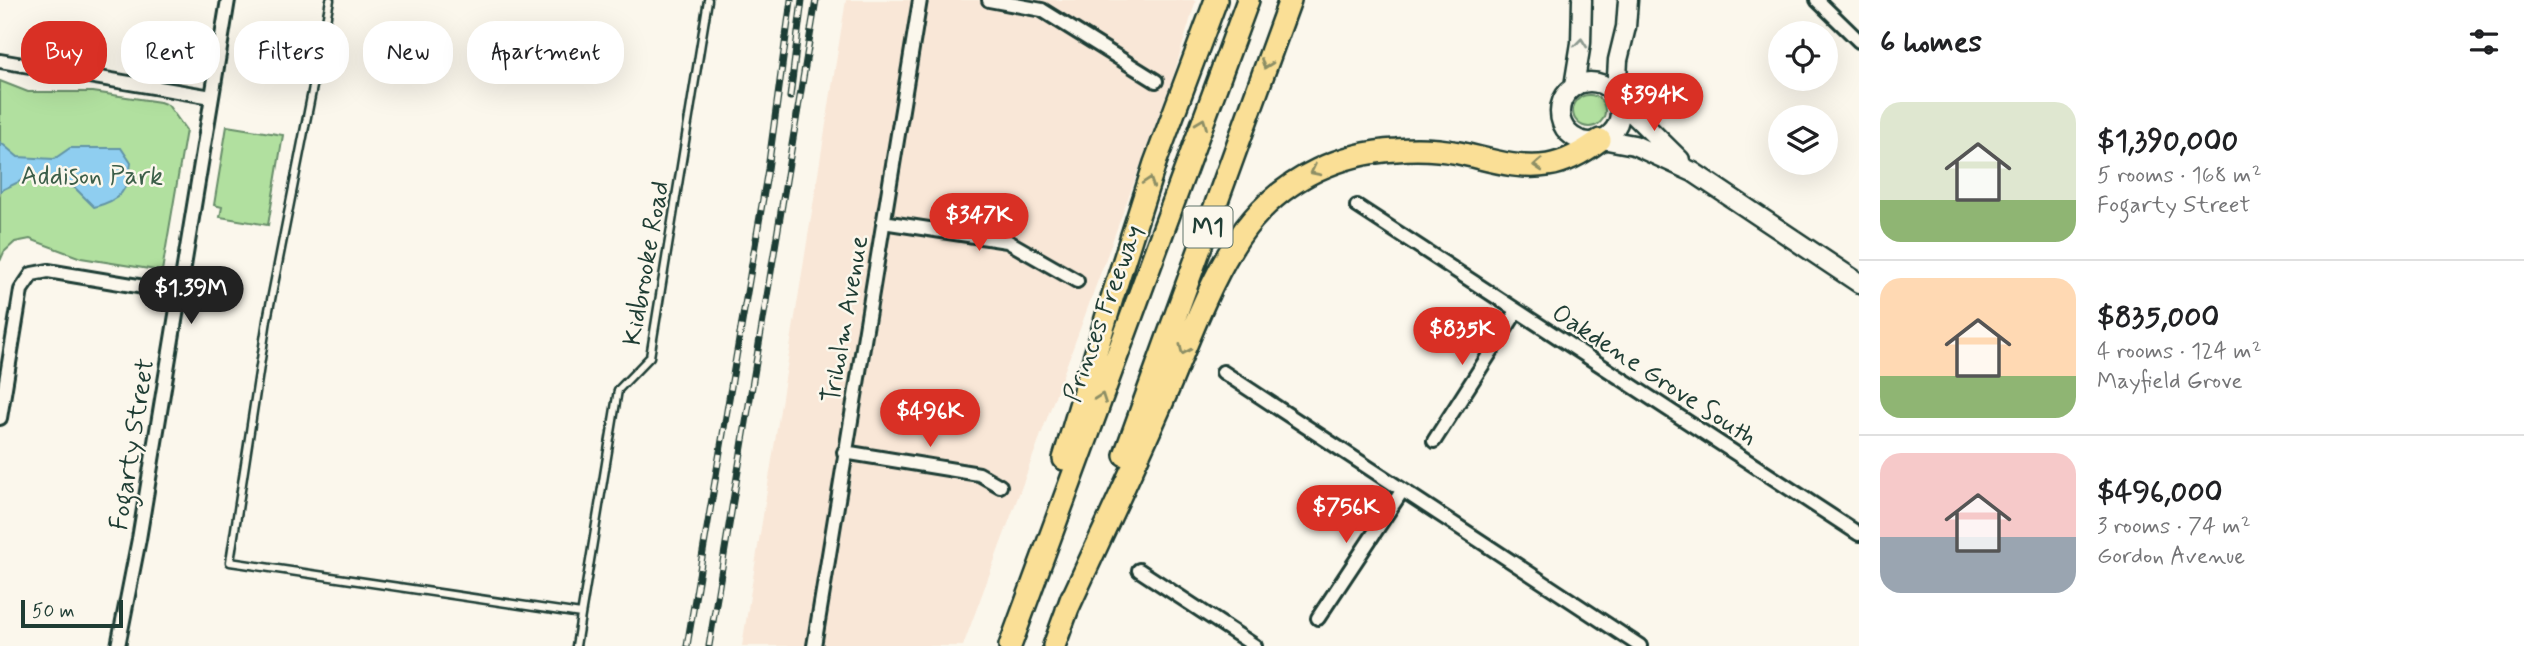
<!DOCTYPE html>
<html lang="en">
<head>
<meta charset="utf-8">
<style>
	body { margin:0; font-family:Mynerve,sans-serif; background:#f6f6f6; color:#202124; height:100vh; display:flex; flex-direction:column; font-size:26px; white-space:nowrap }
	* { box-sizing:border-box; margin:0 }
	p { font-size:23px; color:#757577 }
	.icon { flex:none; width:38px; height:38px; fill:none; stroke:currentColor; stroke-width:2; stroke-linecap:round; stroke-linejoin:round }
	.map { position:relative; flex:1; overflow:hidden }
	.drawer { display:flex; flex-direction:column; background:#fff; width:665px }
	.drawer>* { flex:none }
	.banner { position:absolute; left:21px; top:21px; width:665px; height:63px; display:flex; gap:14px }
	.controls { position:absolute; left:1768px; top:21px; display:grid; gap:14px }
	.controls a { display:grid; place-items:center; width:70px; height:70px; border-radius:50%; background:#fff; box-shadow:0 7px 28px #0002; font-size:35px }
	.scale { position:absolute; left:21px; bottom:18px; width:102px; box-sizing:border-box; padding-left:7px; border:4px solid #1f3d34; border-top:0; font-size:19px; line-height:24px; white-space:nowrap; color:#1f3d34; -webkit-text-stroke:5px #fbf7ec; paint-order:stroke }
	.price { position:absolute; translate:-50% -60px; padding:0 16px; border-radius:24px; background:#d93025; color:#fff; font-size:23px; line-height:46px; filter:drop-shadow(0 2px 4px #0008) }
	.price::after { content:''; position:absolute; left:50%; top:42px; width:21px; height:16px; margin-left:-10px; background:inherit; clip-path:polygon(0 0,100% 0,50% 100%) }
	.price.on { background:#222; color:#fff }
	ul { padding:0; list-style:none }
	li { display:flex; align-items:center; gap:21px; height:175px; padding:0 21px }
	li+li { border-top:2px solid #e0e0e0 }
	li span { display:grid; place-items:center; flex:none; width:196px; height:140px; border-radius:21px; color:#555 }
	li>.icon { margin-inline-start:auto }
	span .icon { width:84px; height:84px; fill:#fffc; stroke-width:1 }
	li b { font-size:30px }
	h2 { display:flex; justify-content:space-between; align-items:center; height:84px; padding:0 21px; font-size:30px }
	.tag { padding:0 24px; border-radius:28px; background:#fff; box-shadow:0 7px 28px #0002; font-size:24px; line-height:63px }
	.tag.on { background:#d93025; color:#fff }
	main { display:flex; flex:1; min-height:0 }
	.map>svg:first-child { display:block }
</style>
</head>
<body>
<main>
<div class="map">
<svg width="1859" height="646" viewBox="0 0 1859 646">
	<rect width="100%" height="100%" fill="#fbf7ec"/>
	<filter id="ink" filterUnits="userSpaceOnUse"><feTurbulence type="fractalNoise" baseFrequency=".0143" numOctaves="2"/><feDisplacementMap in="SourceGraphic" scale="14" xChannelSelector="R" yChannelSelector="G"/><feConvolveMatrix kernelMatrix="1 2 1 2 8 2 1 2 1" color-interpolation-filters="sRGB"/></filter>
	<g filter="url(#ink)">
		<path fill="#f9e7d7" d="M846,0H1196L1174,74L963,646H742Z"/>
		<path fill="#b1e09f" stroke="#688e6a" stroke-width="2" d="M0,81L28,92H93L160,102L168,105L186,130L162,271L81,258L30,239L15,242L4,252L0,261Z
			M1573 111a16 16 0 1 1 32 0a16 16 0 1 1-32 0Z
			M227,126L283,135L268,225L220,217L222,207L214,205Z"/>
		<path fill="#8fcef0" stroke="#6294a5" stroke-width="2" d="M0,142L18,157L54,159L70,148H121L131,163C128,191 121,200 94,207L75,188L33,175L0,191Z"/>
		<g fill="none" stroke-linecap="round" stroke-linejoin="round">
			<defs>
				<path id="lane" d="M330,0L267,320L230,562L581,614
					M576,646L618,390L650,357L708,0"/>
				<path id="street" d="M989,0L1042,10L1156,81
					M1817,0L1859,41
					M0,61L212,97
					M1357,206L1859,534
					M883,222L1007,241L1077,281
					M1223,372L1640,646
					M0,418L21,290L32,274L48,271L180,293
					M1434,441L1517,311
					M844,452L979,474L1000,486
					M1139,570L1255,646
					M1318,618L1402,491
					M118,646L139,539L228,0
					M814,646L920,0"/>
				<path id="secondary" d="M1560 112a30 30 0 1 1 60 0a30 30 0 1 1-60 0Z
					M1574,86L1581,43L1582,0
					M1616,95L1618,60L1626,27L1628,0
					M1618,99L1680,160
					M1602,139L1634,145L1693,172L1859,283"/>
				<path id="highway" d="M1125,455L1290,0
					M1064,459L1113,295L1155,163L1216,0
					M1067,610C1101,536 1136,463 1168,389C1190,337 1217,260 1253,219C1289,177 1341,153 1396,150C1417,148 1438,149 1459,153C1487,159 1518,170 1548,165C1567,162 1584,152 1600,140
					M1010,646L1248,0
					M1054,646L1072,597"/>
			</defs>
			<use href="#lane" stroke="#1f3d34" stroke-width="11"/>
			<use href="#street" stroke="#1f3d34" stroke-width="18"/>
			<use href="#secondary" stroke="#1f3d34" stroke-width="23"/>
			<use href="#highway" stroke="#1f3d34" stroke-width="26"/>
			<use href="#lane" stroke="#fbf7ec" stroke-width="6"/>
			<use href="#street" stroke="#fbf7ec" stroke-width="12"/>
			<use href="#secondary" stroke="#fbf7ec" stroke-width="18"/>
			<use href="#highway" stroke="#fadf96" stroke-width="21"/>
			<defs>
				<path id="rail" d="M790,97L802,0
					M687,646L768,169L791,0
					M709,646L816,0"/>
			</defs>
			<use href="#rail" stroke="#1f3d34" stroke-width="7"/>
			<use href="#rail" stroke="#fbf7ec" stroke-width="4.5" stroke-dasharray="13" stroke-linecap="butt"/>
		</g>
		<defs><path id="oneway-chevron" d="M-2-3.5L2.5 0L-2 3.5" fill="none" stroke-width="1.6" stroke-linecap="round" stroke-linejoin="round" transform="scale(1.75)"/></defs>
		<use stroke="#8d9a90" href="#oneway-chevron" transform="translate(1581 43) rotate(-84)"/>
		<g stroke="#8c8e65">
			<use href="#oneway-chevron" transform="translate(1266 64) rotate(110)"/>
			<use href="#oneway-chevron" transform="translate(1202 123) rotate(-69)"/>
			<use href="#oneway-chevron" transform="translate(1538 165) rotate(177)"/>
			<use href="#oneway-chevron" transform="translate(1315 171) rotate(153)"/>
			<use href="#oneway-chevron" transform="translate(1149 182) rotate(-72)"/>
			<use href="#oneway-chevron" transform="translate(1184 350) rotate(114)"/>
			<use href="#oneway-chevron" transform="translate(1101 398) rotate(-70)"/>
		</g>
	</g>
	<g text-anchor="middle" stroke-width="5" stroke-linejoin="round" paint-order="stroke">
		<rect fill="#fbf7ec" stroke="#61756b" stroke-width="2" x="1183.5" y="206.5" width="49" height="41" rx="5"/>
		<g font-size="24" font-weight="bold" fill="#1f3d34">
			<text x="1208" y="235">M1</text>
		</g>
		<g font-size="26" fill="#3c5e49" stroke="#fbf7ec">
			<text x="92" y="184">Addison Park</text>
		</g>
		<g font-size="26" fill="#1f3d34" stroke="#fbf7ec">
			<text transform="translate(645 263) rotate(-80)" y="9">Kidbrooke Road</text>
			<text transform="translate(1102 313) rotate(-70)" y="9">Princes Freeway</text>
			<text transform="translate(844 319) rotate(-80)" y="9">Triholm Avenue</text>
			<text transform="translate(1655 374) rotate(33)" y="9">Oakdene Grove South</text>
			<text transform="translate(131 444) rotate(-81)" y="9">Fogarty Street</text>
		</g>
	</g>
</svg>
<div class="controls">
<a><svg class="icon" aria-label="locate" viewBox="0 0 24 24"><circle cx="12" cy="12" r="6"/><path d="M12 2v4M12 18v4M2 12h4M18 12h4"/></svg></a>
<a><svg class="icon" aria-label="layers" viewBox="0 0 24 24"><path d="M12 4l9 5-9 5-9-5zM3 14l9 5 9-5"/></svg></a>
</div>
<div class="scale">50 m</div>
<b class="price" style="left:1654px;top:133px">$394K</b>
<b class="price" style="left:979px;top:253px">$347K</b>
<b class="price on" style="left:191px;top:326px">$1.39M</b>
<b class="price" style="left:1462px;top:367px">$835K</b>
<b class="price" style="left:930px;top:449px">$496K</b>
<b class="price" style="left:1346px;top:545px">$756K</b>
<div class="banner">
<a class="tag on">Buy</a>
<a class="tag">Rent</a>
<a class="tag">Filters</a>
<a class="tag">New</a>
<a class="tag">Apartment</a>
</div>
</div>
<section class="drawer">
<h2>6 homes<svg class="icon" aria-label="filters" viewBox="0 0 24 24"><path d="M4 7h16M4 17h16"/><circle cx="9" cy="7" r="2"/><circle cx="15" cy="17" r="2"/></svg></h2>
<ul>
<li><span style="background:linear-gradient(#dfe7d0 70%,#8fb573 0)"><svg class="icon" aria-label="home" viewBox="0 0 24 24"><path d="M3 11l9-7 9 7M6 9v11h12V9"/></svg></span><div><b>$1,390,000</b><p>5 rooms · 168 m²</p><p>Fogarty Street</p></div></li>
<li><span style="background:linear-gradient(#ffd9b3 70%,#8fb573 0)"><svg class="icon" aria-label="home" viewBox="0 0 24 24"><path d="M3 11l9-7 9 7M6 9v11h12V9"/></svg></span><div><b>$835,000</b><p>4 rooms · 124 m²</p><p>Mayfield Grove</p></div></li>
<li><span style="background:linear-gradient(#f6c9c9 60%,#9aa5b1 0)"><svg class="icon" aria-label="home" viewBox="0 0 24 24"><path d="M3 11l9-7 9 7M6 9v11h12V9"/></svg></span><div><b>$496,000</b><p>3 rooms · 74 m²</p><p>Gordon Avenue</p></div></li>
</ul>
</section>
</main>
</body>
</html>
